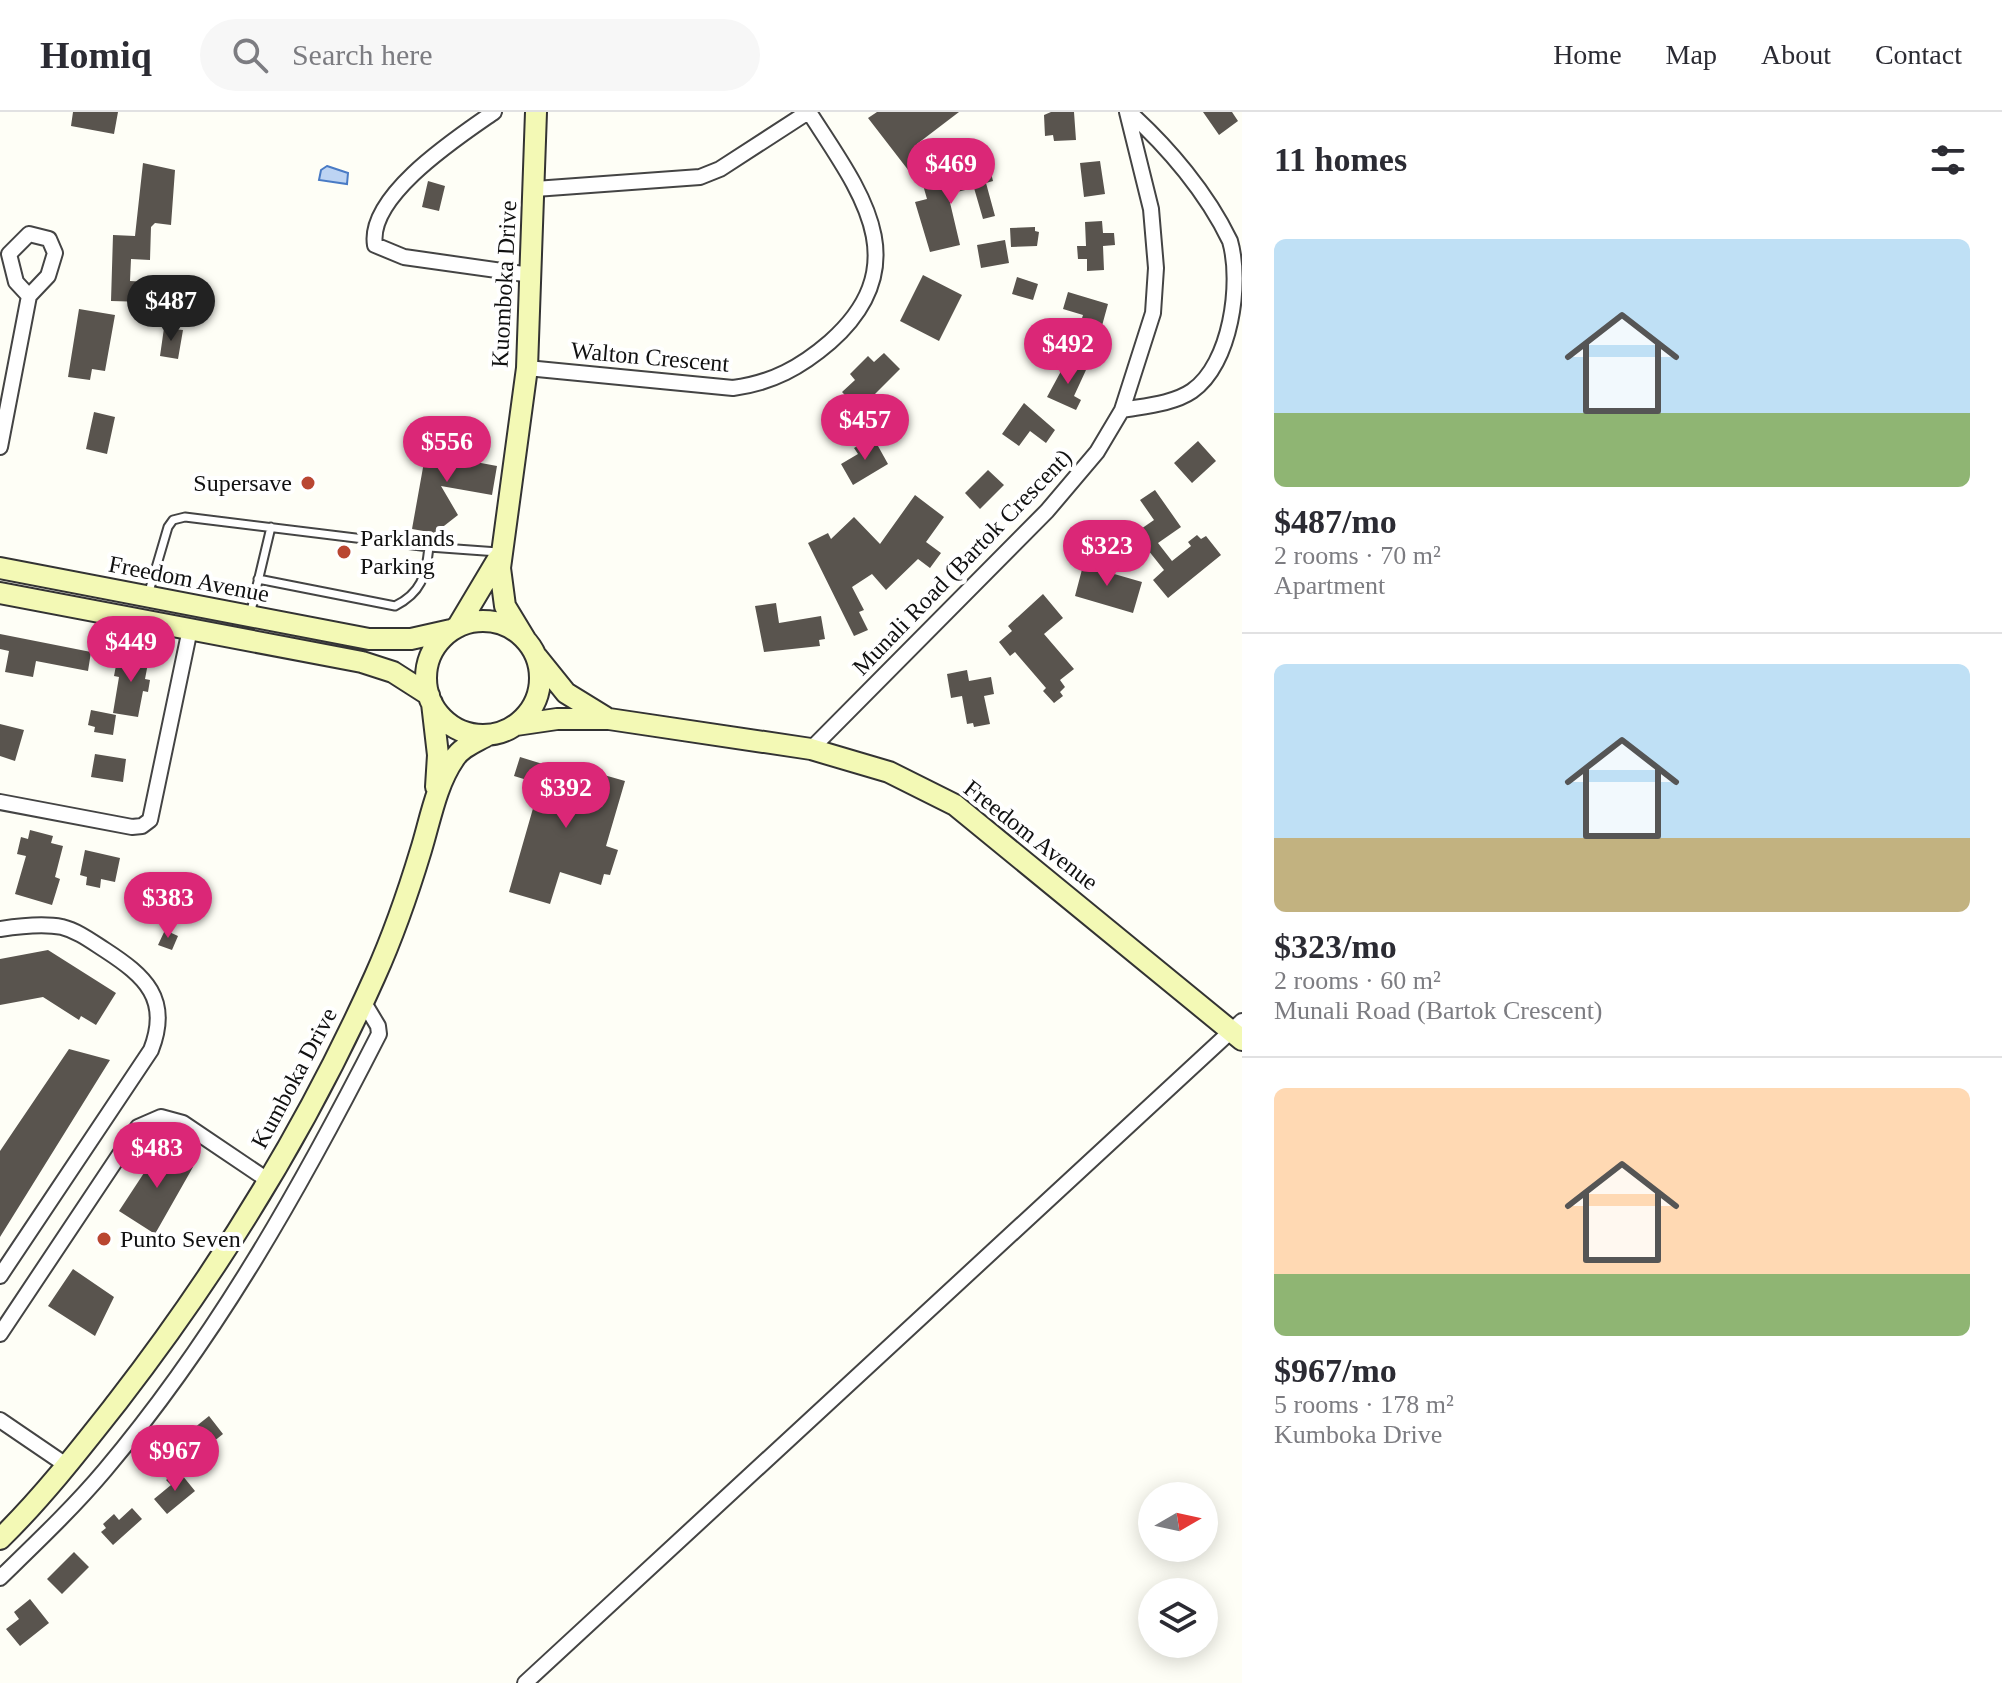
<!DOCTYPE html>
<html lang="en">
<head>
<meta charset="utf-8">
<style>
	body { margin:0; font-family:Georgia,serif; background:#f7f7f7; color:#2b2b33; height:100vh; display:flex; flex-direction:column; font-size:30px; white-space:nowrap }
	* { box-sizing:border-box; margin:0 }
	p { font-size:26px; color:#7c7c81 }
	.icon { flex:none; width:44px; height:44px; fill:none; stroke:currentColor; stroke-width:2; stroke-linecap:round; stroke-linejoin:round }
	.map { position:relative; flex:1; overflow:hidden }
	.panel { display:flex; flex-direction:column; background:#fff; width:760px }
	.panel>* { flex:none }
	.needle { width:52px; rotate:81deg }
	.buttons { position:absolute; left:1138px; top:1370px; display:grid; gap:16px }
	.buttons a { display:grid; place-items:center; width:80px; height:80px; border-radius:50%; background:#fff; box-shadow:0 4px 20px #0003; font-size:40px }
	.price { position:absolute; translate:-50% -68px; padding:0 18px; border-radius:28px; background:#db2777; color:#fff; font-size:26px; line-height:52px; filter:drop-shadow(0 2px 4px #0008) }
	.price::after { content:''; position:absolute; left:50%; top:48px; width:24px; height:18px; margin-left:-12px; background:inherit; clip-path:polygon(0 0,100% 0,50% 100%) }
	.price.selected { background:#222; color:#fff }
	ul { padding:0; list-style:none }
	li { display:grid; align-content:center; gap:16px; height:424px; padding:0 32px }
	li+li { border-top:2px solid #e1e1e2 }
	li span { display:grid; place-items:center; height:248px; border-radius:12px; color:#555 }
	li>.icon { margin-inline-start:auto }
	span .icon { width:144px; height:144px; fill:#fffc; stroke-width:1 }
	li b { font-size:34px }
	h2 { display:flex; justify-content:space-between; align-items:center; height:96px; padding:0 32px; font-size:34px }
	header { display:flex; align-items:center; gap:48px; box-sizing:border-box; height:112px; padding:0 40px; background:#fff; border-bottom:2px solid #e1e1e2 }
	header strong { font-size:38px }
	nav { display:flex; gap:44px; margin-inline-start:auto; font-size:28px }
	.search { width:560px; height:72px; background:#f7f7f7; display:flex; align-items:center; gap:20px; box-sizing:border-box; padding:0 28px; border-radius:44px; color:#7c7c81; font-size:30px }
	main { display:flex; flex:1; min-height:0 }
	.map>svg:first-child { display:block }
</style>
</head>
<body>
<header>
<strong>Homiq</strong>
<div class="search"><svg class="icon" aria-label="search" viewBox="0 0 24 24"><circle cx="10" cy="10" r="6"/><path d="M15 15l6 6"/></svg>Search here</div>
<nav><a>Home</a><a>Map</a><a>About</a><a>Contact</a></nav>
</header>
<main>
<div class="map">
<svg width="1242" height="1571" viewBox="0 0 1242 1571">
	<rect width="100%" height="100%" fill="#fefef6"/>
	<path fill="#bdd4f3" stroke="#497bc5" stroke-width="2" d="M327,54L348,61L347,72L319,68L321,58Z"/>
	<path fill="#59544e" d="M73,0H118L114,22L71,14Z
		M877,0H959L917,32L926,52L912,63L868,6Z
		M1051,0H1074L1076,28L1054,29L1053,23L1045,24L1044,3Z
		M1203,0H1232L1238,9L1219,23Z
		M1100,49L1105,82L1084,85L1080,51Z
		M143,51L175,58L171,113L155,111L151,115L150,148L131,147L130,169L148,170L147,190L111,189L113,123L135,124Z
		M989,53L993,69L986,71L995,104L983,107L974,76L948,82L960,133L930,140L915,90L927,87L923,73Z
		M428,69L445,74L439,99L422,95Z
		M1102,109L1103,121H1114L1115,133L1103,134L1104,158L1087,159V147H1078L1077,134H1086L1085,110Z
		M1035,115V119L1039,120L1037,134L1011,135L1010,116Z
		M1005,128L1009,151L981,156L977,133Z
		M923,163L962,183L939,229L900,209Z
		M1017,165L1038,172L1033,188L1012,182Z
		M1068,180L1108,192L1100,221L1079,216L1083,203L1063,197Z
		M79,197L115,203L105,259L92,257L90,268L68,265Z
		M164,216L183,218L178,247L160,244Z
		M884,241L900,257L859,298L842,280L855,268L850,262L868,244L874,250Z
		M1066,250L1086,258L1074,284L1081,288L1076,298L1047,285Z
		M1024,291L1055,318L1046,331L1030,319L1019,334L1002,322Z
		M94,300L115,305L107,342L86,337Z
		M429,322L452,326L449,345L497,354L492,383L441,374L458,403L435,421L412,417Z
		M873,325L888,352L853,373L841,352L858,342L854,336Z
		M1198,329L1216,349L1192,371L1174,351Z
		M988,358L1004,373L980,397L965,381Z
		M1155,378L1181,415L1158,431L1172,449L1191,434L1188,430L1197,423L1201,427L1206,424L1221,443L1168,486L1153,468L1164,458L1148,438L1134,448L1122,430L1154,408L1140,388Z
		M915,383L944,405L926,430L941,441L930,456L918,447L886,478L872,462L852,475L864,498L859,500L868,518L854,524L808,431L828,421L831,427L854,405L880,432Z
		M1085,446L1099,450L1097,457L1142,470L1133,501L1075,484Z
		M1043,482L1063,506L1044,522L1074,557L1060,568L1065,575L1060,580L1063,584L1054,591L1043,579L1046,576L1015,540L1010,544L999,530L1012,519L1008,514Z
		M776,491L779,511L821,504L825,527L819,528L820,534L764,540L755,494Z
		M0,522L91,540L88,559L36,549L33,565L5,560L9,539L0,537Z
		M131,542L149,546L145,567L150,568L148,580L143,579L138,605L113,601L119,565L114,564L118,543L131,545Z
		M967,558L969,569L991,565L994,582L984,584L990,612L974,615L973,611L967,612L962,584L951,586L947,562Z
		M91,598L116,603L113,623L94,620L95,615L88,613Z
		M0,612L24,618L15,649L0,644Z
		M95,642L126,647L123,670L91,665Z
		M520,645L588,666L590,659L625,669L606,734L618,738L610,763L604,762L601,773L560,760L550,792L509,780L540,672L514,664Z
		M30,718L53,724L51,731L63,734L55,765L60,767L52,793L15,782L26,744L17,742L21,725L28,727Z
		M85,738L120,746L115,770L101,767L100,776L86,773L87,765L80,763Z
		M165,818L178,824L172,838L158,833Z
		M48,838L116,881L96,913L81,904L79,908L43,885L0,893V847Z
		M69,937L110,948L0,1125V1039Z
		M161,1035L193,1055L155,1122L119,1099Z
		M73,1157L114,1185L95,1224L48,1194Z
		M209,1304L223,1322L198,1342L184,1324Z
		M178,1358L195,1379L167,1402L154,1387L171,1373L166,1368Z
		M132,1396L142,1407L113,1433L101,1420L106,1416L103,1412L114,1402L119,1408Z
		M74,1440L89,1455L62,1482L47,1467Z
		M30,1487L49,1511L20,1534L6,1517L19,1507L14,1500Z"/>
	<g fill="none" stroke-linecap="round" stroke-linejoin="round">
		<defs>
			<path id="lane" d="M258,467L395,494C421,481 426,464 429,435
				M148,483L168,415L173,408L185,405L429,435L498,440
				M250,503L271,415"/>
			<path id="street" d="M494,0C458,25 367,84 375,133L404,145L531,163
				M535,77L700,65L720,57L808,0
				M29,122L49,127L55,141L48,164L29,184L16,170L9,142Z
				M527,256L733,276C772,271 801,255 830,230C919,151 859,78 809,0
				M1122,298C1144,294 1173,292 1192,279C1231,252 1242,171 1230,129C1207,81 1168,35 1129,0
				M0,335L29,184
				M811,637L1047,399L1097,340L1122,298L1153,201L1156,156L1151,97L1127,0
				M0,690L132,715L142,714L150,708L190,517
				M0,817C19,814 43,811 62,815C78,819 91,829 105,838C145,864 171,887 151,938L0,1164
				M0,1222L138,1015L161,1005L183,1011L269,1069
				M0,1308L66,1353
				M0,1466C36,1431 73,1396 105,1358C217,1225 301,1075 379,922L378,914L363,889
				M525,1571L1242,909"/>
			<path id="secondary" d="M0,456L369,527H411L451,518
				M0,481L362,550L393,560L429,583
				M426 566a57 57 0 1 1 114 0a57 57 0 1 1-114 0Z
				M458,514L498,447
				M525,527L505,494L500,456L527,256L536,0
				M537,545L566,581L605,605
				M432,591L438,643L436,675
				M516,613L557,607H609L811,637L889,660L955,693L1242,928
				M0,1427C43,1385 81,1336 118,1289C220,1157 307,1016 375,864C393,824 408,781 421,738C430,709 436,673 454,647C461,635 476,630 488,623"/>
		</defs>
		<use href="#lane" stroke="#444" stroke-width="11"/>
		<use href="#street" stroke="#444" stroke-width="18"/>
		<use href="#secondary" stroke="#333" stroke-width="24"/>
		<use href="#lane" stroke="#fff" stroke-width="7"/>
		<use href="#street" stroke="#fff" stroke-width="14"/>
		<use href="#secondary" stroke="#f3f9b5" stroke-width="20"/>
	</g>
	<g fill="#b94631" stroke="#fff" stroke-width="3">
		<circle cx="308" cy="371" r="8"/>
		<circle cx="344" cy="440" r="8"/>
		<circle cx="104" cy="1127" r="8"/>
	</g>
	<g text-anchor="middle" stroke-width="8" stroke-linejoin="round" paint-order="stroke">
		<g font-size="24" fill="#111" stroke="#fff">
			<text transform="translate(504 172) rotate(-87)" y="8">Kuomboka Drive</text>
			<text transform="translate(650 245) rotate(5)" y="8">Walton Crescent</text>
			<text transform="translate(962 450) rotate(-46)" y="8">Munali Road (Bartok Crescent)</text>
			<text transform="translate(189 467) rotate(11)" y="8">Freedom Avenue</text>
			<text transform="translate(1031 723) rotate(38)" y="8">Freedom Avenue</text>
			<text transform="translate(294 966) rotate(-62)" y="8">Kumboka Drive</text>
		</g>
		<g font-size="24" fill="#111" stroke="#fff" text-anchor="start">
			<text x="292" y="379" text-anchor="end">Supersave</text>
			<text x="360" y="434">Parklands<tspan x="360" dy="28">Parking</tspan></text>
			<text x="120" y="1135">Punto Seven</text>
		</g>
	</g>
</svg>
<div class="buttons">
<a><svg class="needle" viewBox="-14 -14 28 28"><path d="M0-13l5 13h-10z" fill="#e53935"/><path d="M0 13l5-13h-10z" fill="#7c7c81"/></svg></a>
<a><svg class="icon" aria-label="layers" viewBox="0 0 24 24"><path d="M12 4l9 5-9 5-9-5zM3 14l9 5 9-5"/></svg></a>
</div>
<b class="price" style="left:951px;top:94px">$469</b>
<b class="price selected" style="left:171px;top:231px">$487</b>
<b class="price" style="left:1068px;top:274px">$492</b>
<b class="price" style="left:865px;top:350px">$457</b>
<b class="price" style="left:447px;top:372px">$556</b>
<b class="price" style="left:1107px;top:476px">$323</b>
<b class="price" style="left:131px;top:572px">$449</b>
<b class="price" style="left:566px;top:718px">$392</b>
<b class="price" style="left:168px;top:828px">$383</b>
<b class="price" style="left:157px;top:1078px">$483</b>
<b class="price" style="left:175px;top:1381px">$967</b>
</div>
<section class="panel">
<h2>11 homes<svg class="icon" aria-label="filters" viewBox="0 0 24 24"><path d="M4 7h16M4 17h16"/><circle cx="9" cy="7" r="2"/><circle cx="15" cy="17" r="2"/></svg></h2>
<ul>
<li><span style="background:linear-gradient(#bfe0f5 70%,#8fb573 0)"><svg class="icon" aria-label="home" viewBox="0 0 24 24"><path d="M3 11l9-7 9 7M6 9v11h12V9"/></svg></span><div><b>$487/mo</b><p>2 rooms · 70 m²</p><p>Apartment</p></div></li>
<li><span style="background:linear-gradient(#bfe0f5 70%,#c2b280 0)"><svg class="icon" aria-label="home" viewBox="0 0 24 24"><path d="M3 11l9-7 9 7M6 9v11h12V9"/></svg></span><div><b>$323/mo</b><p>2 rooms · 60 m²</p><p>Munali Road (Bartok Crescent)</p></div></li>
<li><span style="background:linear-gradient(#ffd9b3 75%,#8fb573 0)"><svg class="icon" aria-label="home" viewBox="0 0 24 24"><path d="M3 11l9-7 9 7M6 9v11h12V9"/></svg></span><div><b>$967/mo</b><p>5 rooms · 178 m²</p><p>Kumboka Drive</p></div></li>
</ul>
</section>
</main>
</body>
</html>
